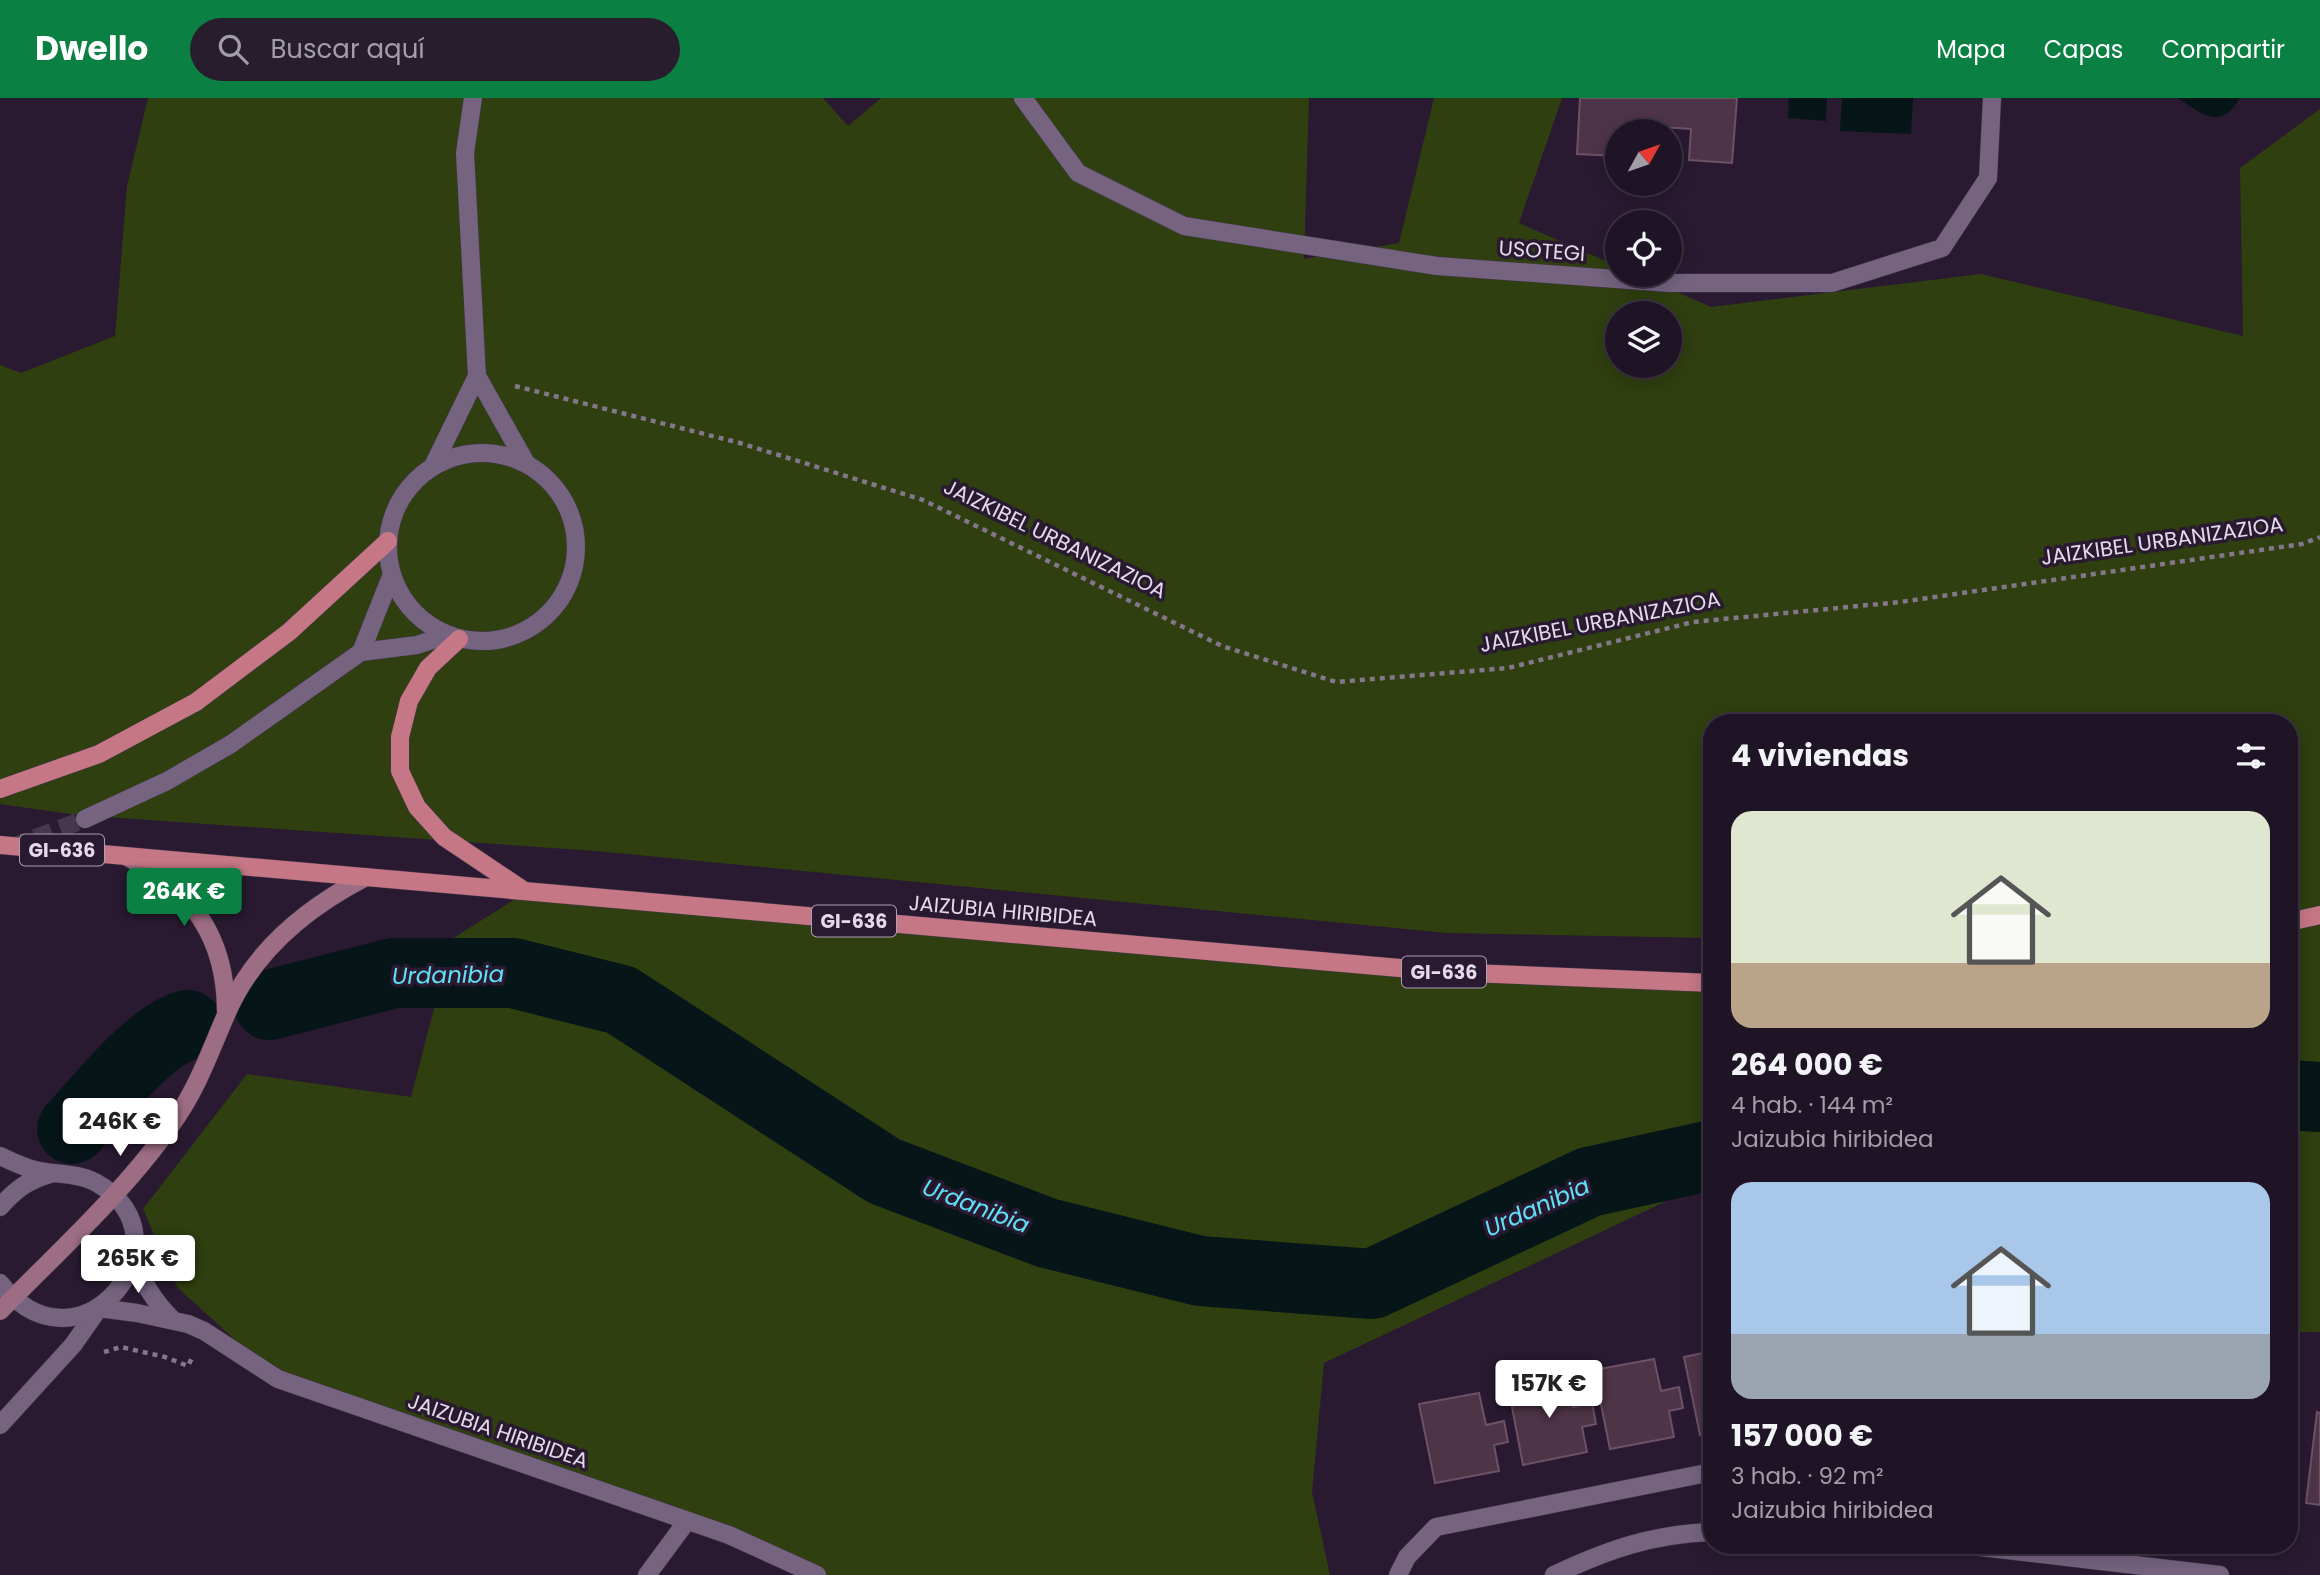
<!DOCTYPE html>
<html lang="es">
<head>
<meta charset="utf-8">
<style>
	body { margin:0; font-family:Poppins,sans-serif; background:#271d2d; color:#f1f3f6; height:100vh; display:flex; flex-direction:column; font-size:26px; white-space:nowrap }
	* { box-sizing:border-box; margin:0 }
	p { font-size:23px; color:#a19ea7 }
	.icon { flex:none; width:38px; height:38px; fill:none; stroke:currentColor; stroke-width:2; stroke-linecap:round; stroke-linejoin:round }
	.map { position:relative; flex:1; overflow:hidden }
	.drawer { position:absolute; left:1703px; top:616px; width:595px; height:840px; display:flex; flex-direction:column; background:#1f1425; border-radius:28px; box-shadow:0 4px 18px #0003,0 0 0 2px #3c3342 }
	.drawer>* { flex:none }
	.needle { width:46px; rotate:50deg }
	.controls { position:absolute; left:1605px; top:21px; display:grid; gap:14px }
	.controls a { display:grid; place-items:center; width:77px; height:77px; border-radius:50%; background:#1f1425; box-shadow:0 4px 18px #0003,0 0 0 2px #3c3342; font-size:35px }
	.price { position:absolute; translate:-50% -60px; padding:0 16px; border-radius:7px; background:#fff; color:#222; font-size:23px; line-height:46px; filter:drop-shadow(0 2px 4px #0008) }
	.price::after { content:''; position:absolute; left:50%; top:42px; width:21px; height:16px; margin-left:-10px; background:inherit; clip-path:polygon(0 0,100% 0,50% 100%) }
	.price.active { background:#0b8043; color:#fff }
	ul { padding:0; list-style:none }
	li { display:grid; align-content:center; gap:14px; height:371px; padding:0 28px }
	li span { display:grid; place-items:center; height:217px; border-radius:21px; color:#555 }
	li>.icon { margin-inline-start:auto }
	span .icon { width:126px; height:126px; fill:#fffc; stroke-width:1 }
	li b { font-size:30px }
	h2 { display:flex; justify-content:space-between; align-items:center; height:84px; padding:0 28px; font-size:30px }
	header { display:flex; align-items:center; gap:42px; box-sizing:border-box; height:98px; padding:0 35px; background:#0b8043; color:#fff }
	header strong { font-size:33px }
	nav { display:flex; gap:38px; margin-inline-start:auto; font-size:24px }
	.search { width:490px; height:63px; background:#271d2d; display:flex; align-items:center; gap:18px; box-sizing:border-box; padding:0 24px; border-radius:38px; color:#a19ea7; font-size:26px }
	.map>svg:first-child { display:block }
</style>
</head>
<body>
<header>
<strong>Dwello</strong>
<div class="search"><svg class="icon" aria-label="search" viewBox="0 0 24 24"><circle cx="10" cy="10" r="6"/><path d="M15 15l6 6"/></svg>Buscar aquí</div>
<nav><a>Mapa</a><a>Capas</a><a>Compartir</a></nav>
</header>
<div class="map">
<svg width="2320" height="1477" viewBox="0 0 2320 1477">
	<rect width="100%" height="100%" fill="#291a31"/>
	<path fill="#2f3f10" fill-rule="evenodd" d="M148,0H823L848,28L881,0H1309L1304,161L1399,145L1434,0H1562L1519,125L1617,168V177H1638L1711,209L1981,176L2243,238L2240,70L2320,11V1234H2289V625H1712L1711,840L1447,835L596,753L77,717L0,706V267L21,275L115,238L127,88ZM1617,215H1670V268H1617Z
		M526,794L1711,885V1082L1324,1265L1312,1394L1330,1477H817L278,1281L177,1189L143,1111L247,976L411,999L452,841Z"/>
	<path fill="#051518" d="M1789,0H1827L1826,23L1788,20Z
		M1842,0H1913L1911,36L1840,33Z
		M2178,0H2240C2221,33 2201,16 2178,0Z"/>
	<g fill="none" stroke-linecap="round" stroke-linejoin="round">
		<path stroke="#051518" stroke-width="70" d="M269,907L394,875H513L621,902L884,1073L1047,1135L1200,1173L1372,1186L1589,1084L1712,1057
			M2289,997L2320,999
			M72,1031C100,1001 149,937 188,927"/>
	</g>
	<path fill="#4e3447" stroke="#6d5166" stroke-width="2" d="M1580,0H1737L1732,65L1689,62L1691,31L1632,27V33H1617V58L1577,56Z
		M1712,1253V1335L1700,1337L1684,1259Z
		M1654,1261L1661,1293L1679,1289L1683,1310L1669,1313L1674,1339L1610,1351L1594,1272Z
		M1567,1276L1573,1309L1592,1305L1596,1326L1582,1329L1587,1354L1523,1367L1508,1288Z
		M1479,1295L1486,1327L1504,1323L1508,1344L1494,1347L1499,1373L1435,1385L1419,1306Z
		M2317,1314L2320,1315V1407L2306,1405Z"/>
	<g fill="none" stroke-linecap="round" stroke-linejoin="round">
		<path stroke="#45374d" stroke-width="18" stroke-dasharray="18 9" stroke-linecap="butt" d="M10,750L85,721"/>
		<defs>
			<path id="lane" d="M0,1327L73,1247L99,1210
				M647,1477L687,1423
				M1398,1477L1407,1459L1436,1429L1712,1374"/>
			<path id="street" d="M473,0L465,55L477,278L526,365
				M1023,0L1078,75L1184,128L1437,168L1670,185H1832L1942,150L1988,80L1992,0
				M388 449a94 94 0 1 1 188 0a94 94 0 1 1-188 0Z
				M433,368L477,278
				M361,554L392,476
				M85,721L167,683L231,646L361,554L417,547L447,537
				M0,1058C11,1063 23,1069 35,1072C66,1079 83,1072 110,1094C184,1155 76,1281 0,1185
				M0,1109C15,1092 28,1082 50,1076
				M134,1156C141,1183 153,1202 172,1221
				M99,1210L137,1215L188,1226L204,1233L278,1281L729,1437L817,1477
				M1963,1447L2220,1477
				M1554,1477C1607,1452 1652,1436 1712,1434"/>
			<path id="secondary" d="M127,759C192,791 226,840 226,914
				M0,1213C59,1153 132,1087 178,1017C199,986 211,951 226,917C253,853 306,810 366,779"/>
			<path id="primary" d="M459,541L428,570L409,603L400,639V673L417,709L444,739L523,792
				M0,691L99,656L196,604L289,534L388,443
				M0,747L1445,874L1712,885
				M2289,824L2320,817"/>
		</defs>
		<use href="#lane" stroke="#44374b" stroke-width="19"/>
		<use href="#street" stroke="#44374b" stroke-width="19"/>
		<use href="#secondary" stroke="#44374b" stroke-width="19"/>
		<use href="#primary" stroke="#44374b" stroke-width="19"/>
		<path stroke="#84778b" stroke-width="4.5" stroke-dasharray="5 5" stroke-linecap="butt" d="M515,288L740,345L923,402L1222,548L1336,584L1508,570L1693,524L1900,504L2302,446L2320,439
			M104,1254L121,1249L165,1259L188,1268L192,1260"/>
		<use href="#lane" stroke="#756380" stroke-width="18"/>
		<use href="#street" stroke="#756380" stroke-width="18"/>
		<use href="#secondary" stroke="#9d6d83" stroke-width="18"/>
		<use href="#primary" stroke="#c57786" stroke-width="18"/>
	</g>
	<g text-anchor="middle" stroke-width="7" stroke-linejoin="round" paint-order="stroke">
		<g fill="#291a31" stroke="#aca0b2" stroke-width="2">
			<rect x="20" y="736.5" width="84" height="31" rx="5"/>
			<rect x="812" y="807.5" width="84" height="31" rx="5"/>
			<rect x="1402" y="858.5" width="84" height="31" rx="5"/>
		</g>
		<g font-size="19" font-weight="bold" fill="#e4daea">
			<text x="62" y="759">GI-636</text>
			<text x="854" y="830">GI-636</text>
			<text x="1444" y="881">GI-636</text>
		</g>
		<g font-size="21" fill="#e4daea" stroke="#291a31">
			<text transform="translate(1542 153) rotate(4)" y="7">USOTEGI</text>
			<text transform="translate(1055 441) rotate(26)" y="7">JAIZKIBEL URBANIZAZIOA</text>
			<text transform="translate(2162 443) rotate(-8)" y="7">JAIZKIBEL URBANIZAZIOA</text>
			<text transform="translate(1600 524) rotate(-11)" y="7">JAIZKIBEL URBANIZAZIOA</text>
			<text transform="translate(1003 813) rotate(5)" y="7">JAIZUBIA HIRIBIDEA</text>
			<text transform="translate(498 1333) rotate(19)" y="7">JAIZUBIA HIRIBIDEA</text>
		</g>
		<g font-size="23" font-style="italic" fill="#60e1f7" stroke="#291a31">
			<text transform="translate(448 877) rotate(-1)" y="8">Urdanibia</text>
			<text transform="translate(976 1108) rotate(21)" y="8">Urdanibia</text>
			<text transform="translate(1537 1109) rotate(-24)" y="8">Urdanibia</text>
		</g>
	</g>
</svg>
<div class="controls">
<a><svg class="needle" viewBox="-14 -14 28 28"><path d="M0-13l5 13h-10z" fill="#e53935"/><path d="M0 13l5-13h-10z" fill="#a19ea7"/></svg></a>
<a><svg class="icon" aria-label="locate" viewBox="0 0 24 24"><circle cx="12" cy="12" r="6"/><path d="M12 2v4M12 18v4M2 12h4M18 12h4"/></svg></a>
<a><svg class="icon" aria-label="layers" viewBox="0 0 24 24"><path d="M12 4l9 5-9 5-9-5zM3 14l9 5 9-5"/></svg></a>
</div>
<b class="price active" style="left:184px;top:830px">264K €</b>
<b class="price" style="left:120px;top:1060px">246K €</b>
<b class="price" style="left:138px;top:1197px">265K €</b>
<b class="price" style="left:1549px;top:1322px">157K €</b>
<section class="drawer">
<h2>4 viviendas<svg class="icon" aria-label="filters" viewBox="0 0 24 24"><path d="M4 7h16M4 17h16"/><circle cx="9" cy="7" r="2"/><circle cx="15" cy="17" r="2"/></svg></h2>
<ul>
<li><span style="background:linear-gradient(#dfe7d0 70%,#b9a48a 0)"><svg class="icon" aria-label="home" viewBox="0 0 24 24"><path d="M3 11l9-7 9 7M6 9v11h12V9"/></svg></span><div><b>264 000 €</b><p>4 hab. · 144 m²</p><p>Jaizubia hiribidea</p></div></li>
<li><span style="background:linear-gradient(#a9c7e8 70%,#9aa5b1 0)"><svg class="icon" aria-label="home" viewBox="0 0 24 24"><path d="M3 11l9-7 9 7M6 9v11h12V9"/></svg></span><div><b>157 000 €</b><p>3 hab. · 92 m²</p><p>Jaizubia hiribidea</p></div></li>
</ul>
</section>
</div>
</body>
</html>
